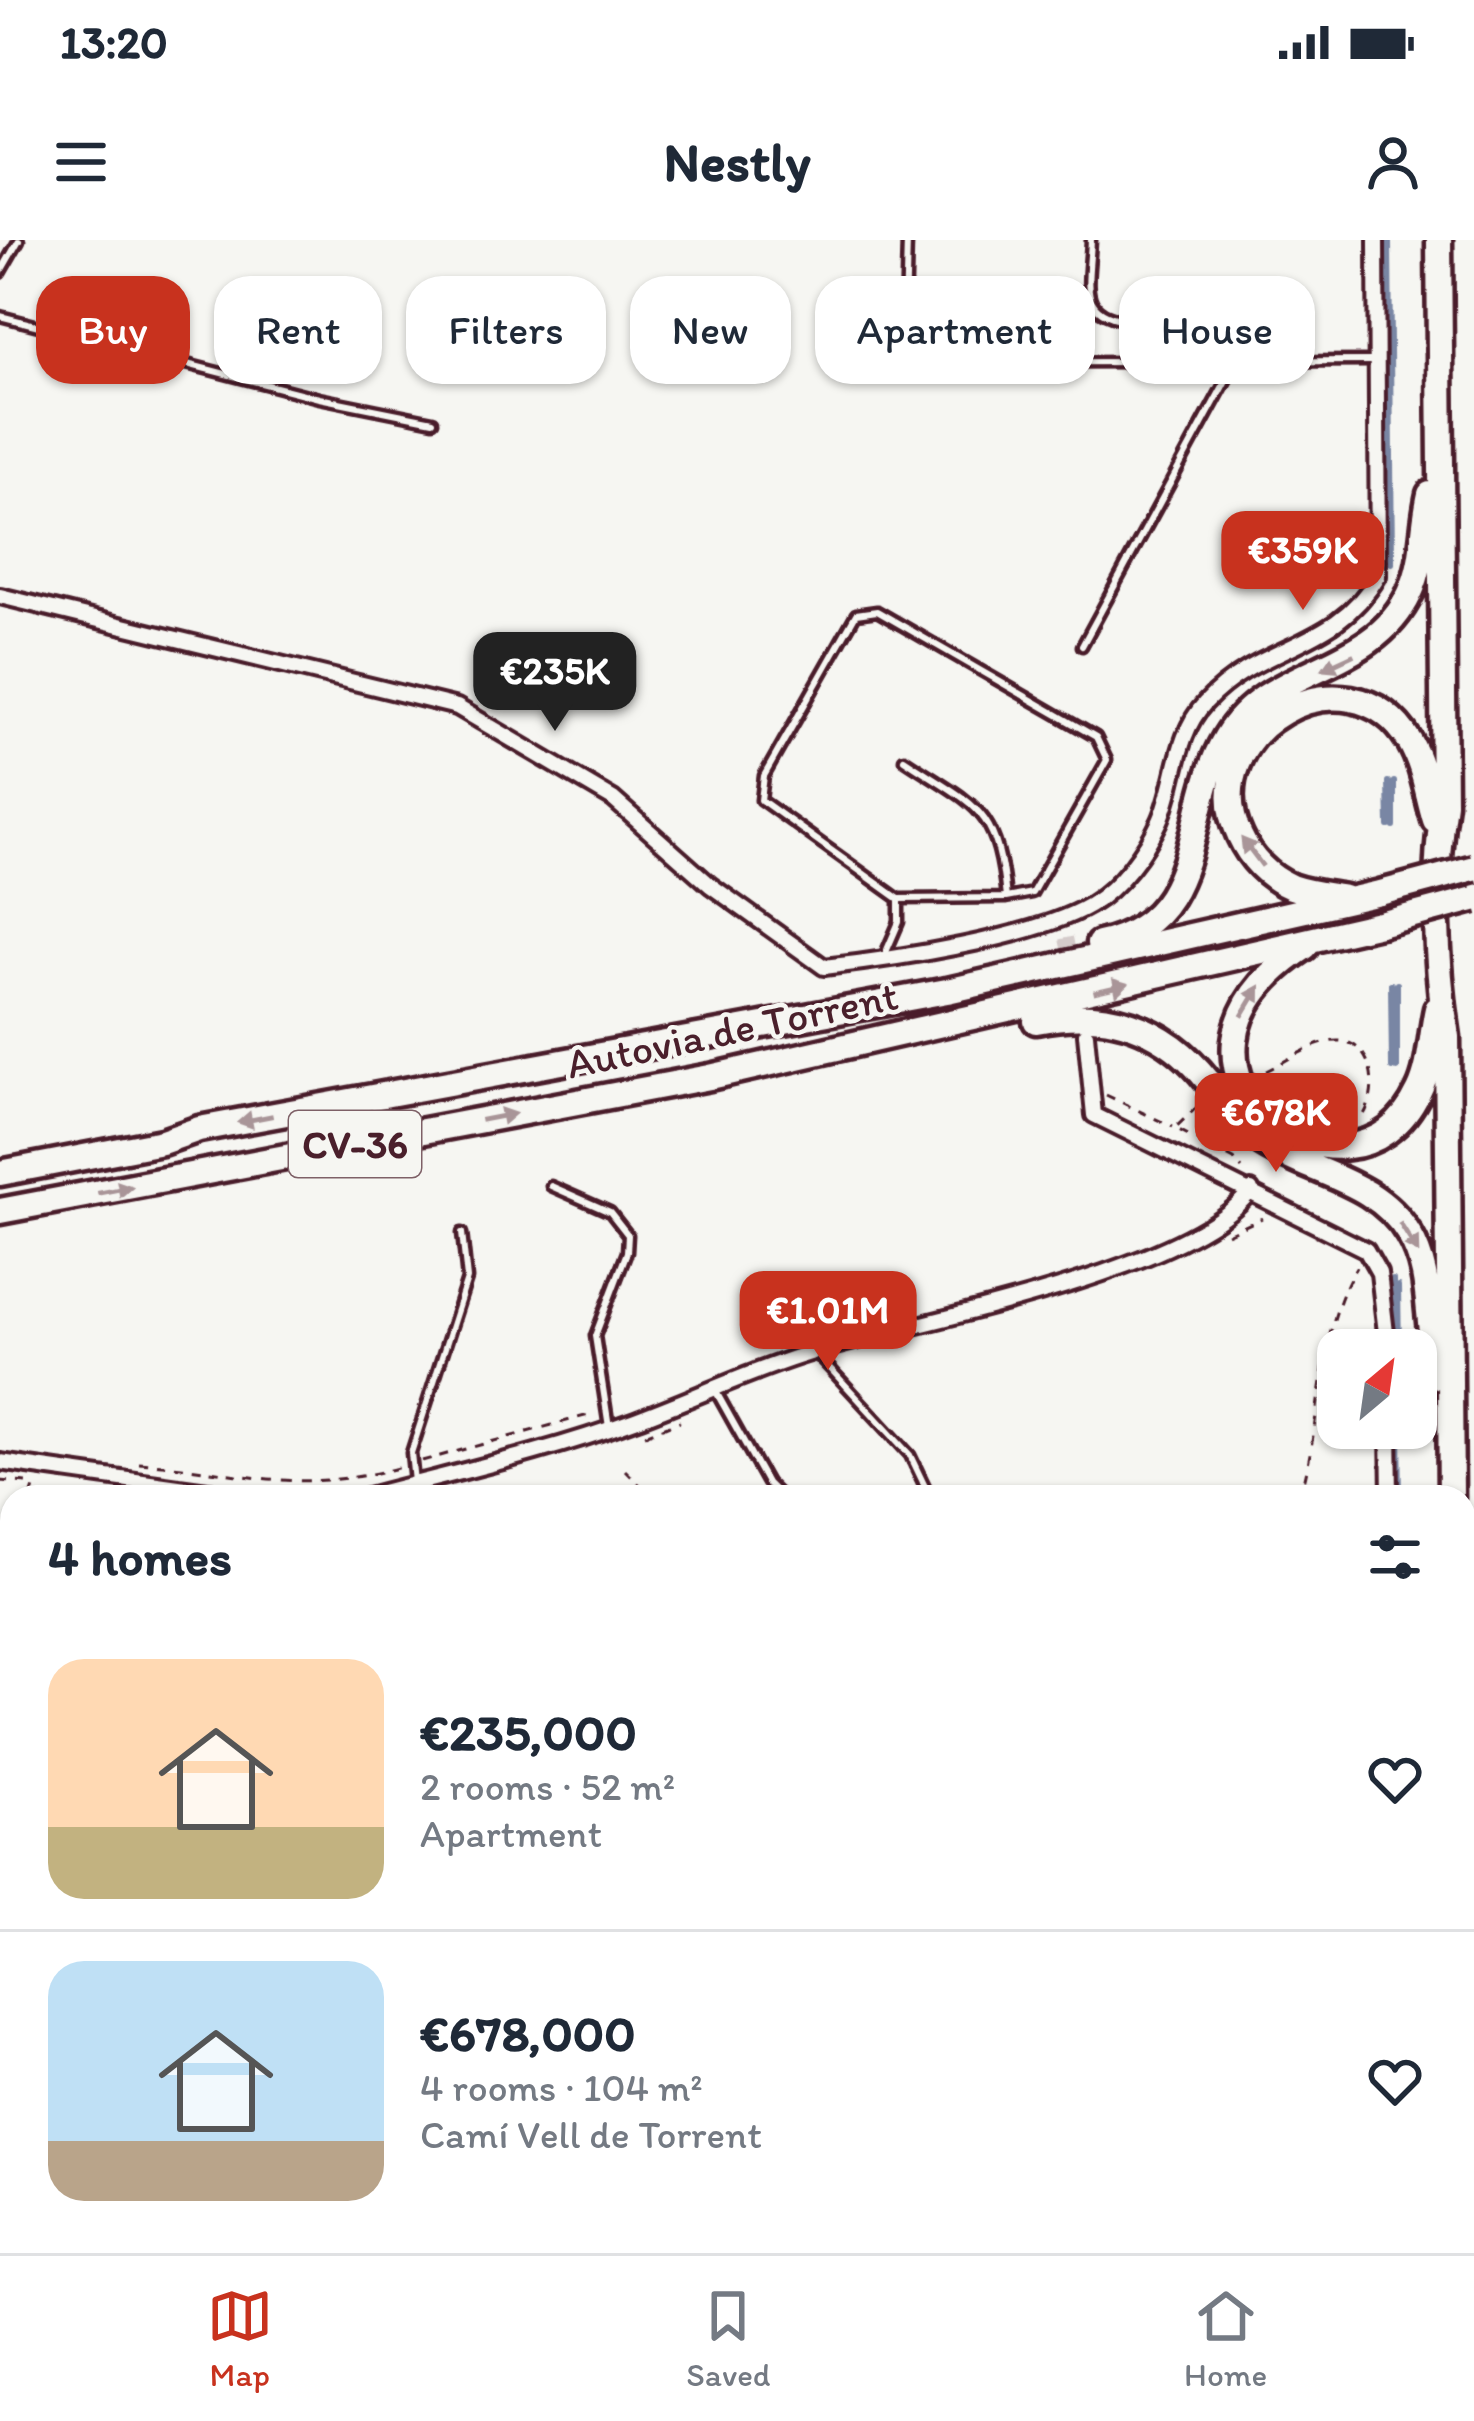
<!DOCTYPE html>
<html lang="en">
<head>
<meta charset="utf-8">
<style>
	body { margin:0; font-family:Itim,sans-serif; background:#f2f2f3; color:#1f2937; height:100vh; display:flex; flex-direction:column; font-size:45px; white-space:nowrap }
	* { box-sizing:border-box; margin:0 }
	p { font-size:39px; color:#747a83 }
	.icon { flex:none; width:66px; height:66px; fill:none; stroke:currentColor; stroke-width:2; stroke-linecap:round; stroke-linejoin:round }
	.map { position:relative; flex:1; overflow:hidden }
	.panel { position:absolute; left:0px; top:1245px; width:1476px; height:768px; display:flex; flex-direction:column; background:#fff; border-radius:36px 36px 0 0; box-shadow:0 3px 9px #0004 }
	.panel>* { flex:none }
	.hud { position:absolute; left:36px; top:36px; width:1404px; height:108px; display:flex; gap:24px }
	.needle { width:78px; rotate:29deg }
	.controls { position:absolute; left:1317px; top:1089px; display:grid; gap:24px }
	.controls a { display:grid; place-items:center; width:120px; height:120px; border-radius:24px; background:#fff; box-shadow:0 3px 9px #0004; font-size:60px }
	.price { position:absolute; translate:-50% -102px; padding:0 27px; border-radius:24px; background:#c8321e; color:#fff; font-size:39px; line-height:78px; filter:drop-shadow(0 3px 6px #0008) }
	.price::after { content:''; position:absolute; left:50%; top:72px; width:36px; height:27px; margin-left:-18px; background:inherit; clip-path:polygon(0 0,100% 0,50% 100%) }
	.price.active { background:#222; color:#fff }
	ul { padding:0; list-style:none }
	li { display:flex; align-items:center; gap:36px; height:300px; padding:0 48px }
	li+li { border-top:3px solid #e0e1e3 }
	li span { display:grid; place-items:center; flex:none; width:336px; height:240px; border-radius:36px; color:#555 }
	li>.icon { margin-inline-start:auto }
	span .icon { width:144px; height:144px; fill:#fffc; stroke-width:1 }
	li b { font-size:51px }
	h2 { display:flex; justify-content:space-between; align-items:center; height:144px; padding:0 48px; font-size:51px }
	.tag { padding:0 42px; border-radius:36px; background:#fff; box-shadow:0 3px 9px #0004; font-size:42px; line-height:108px }
	.tag.active { background:#c8321e; color:#fff }
	.status { display:flex; justify-content:space-between; align-items:center; height:84px; padding:0 60px; background:#fff; direction:ltr }
	.status svg { height:33px; fill:currentColor }
	header { display:flex; justify-content:space-between; align-items:center; height:156px; padding:0 48px; background:#fff; font-size:54px; font-weight:700 }
	.tab-bar { display:flex; justify-content:space-around; align-items:center; height:168px; border-top:3px solid #e0e1e3; background:#fff; font-size:33px; color:#747a83 }
	.tab-bar a { display:grid; justify-items:center; gap:6px }
	.tab-bar .active { color:#c8321e }
	.map>svg:first-child { display:block }
</style>
</head>
<body>
<div class="status"><b>13:20</b><svg viewBox="0 0 49 12"><path d="M0 12V9h3v3zM5 12V6h3v6zM10 12V3h3v9zM15 12V0h3v12zM26 1h20v11H26zM47 4h2v5h-2z"/></svg></div>
<header><svg class="icon" aria-label="menu" viewBox="0 0 24 24"><path d="M4 6h16M4 12h16M4 18h16"/></svg>Nestly<svg class="icon" aria-label="person" viewBox="0 0 24 24"><circle cx="12" cy="8" r="4"/><path d="M4 21q1-7 8-7t8 7"/></svg></header>
<div class="map">
<svg width="1474" height="2013" viewBox="0 0 1474 2013">
	<rect width="100%" height="100%" fill="#f6f6f2"/>
	<filter id="ink" filterUnits="userSpaceOnUse"><feTurbulence type="fractalNoise" baseFrequency=".00833" numOctaves="2"/><feDisplacementMap in="SourceGraphic" scale="24" xChannelSelector="R" yChannelSelector="G"/><feConvolveMatrix kernelMatrix="1 2 1 2 8 2 1 2 1" color-interpolation-filters="sRGB"/></filter>
	<g filter="url(#ink)">
		<g fill="none" stroke-linecap="round" stroke-linejoin="round">
			<path stroke="#7986a4" stroke-width="6" d="M1384,0L1387,323
				M1389,0L1392,323
				M1388,542L1389,586
				M1394,542V587
				M1391,744L1392,828
				M1397,744V828
				M1393,1040V1102
				M1398,1046L1399,1110
				M1399,1188L1400,1257
				M1401,2001V2013
				M1407,2001V2013"/>
			<path stroke="#d4cbca" stroke-width="14" stroke-dasharray="14 7" stroke-linecap="butt" d="M1066,698L1079,759"/>
			<defs>
				<path id="lane" d="M907,0L904,115L913,123L1376,121
					M1091,0C1089,47 1076,76 1134,81
					M0,33L19,0
					M0,76L319,158L433,181
					M877,371L1096,497L1107,520L1032,653L1006,658L899,659L761,560L764,536L856,374Z
					M1082,406L1236,122
					M904,519C976,567 997,566 1006,658
					M883,719L899,682V659
					M551,946L610,972L628,995L627,1012L595,1096L609,1187
					M815,1112L910,1215L930,1257
					M715,1150L767,1243L781,1257
					M414,1242L411,1213L467,1039L462,993"/>
				<path id="street" d="M0,356L457,467L613,559L710,645L824,727C893,719 1032,699 1090,665C1119,648 1146,611 1160,581C1177,543 1175,495 1205,463C1261,402 1336,410 1378,336L1376,0
					M1086,794L1094,875L1366,1010L1379,1033L1388,1110
					M1389,1188L1390,1257
					M0,1222L250,1257
					M364,1257C454,1233 549,1212 635,1180C695,1158 752,1130 813,1112C916,1082 1191,1032 1251,950
					M1393,2001V2013"/>
				<path id="highway" d="M1439,0L1444,563C1432,637 1436,723 1447,797L1451,1257
					M1345,658C1328,655 1308,653 1291,647C1268,637 1250,618 1240,596C1191,492 1349,400 1410,502C1424,526 1427,554 1435,580
					M1099,704C1209,680 1181,571 1226,497C1270,424 1372,434 1410,353C1425,321 1422,287 1430,254
					M1305,707C1119,829 1352,995 1419,851C1431,827 1431,795 1437,769
					M1036,781C1105,767 1164,785 1208,841C1224,863 1239,888 1263,903C1312,934 1377,940 1409,994C1436,1039 1423,1090 1441,1137
					M0,933L162,902L199,889L947,751L1380,653
					M0,971L710,837L1380,684
					M1457,2001V2013"/>
			</defs>
			<use href="#lane" stroke="#4a1f2b" stroke-width="15"/>
			<use href="#street" stroke="#4a1f2b" stroke-width="22"/>
			<use href="#highway" stroke="#4a1f2b" stroke-width="33"/>
			<path stroke="#4a1f2b" stroke-width="3" stroke-dasharray="9 9" stroke-linecap="butt" d="M1266,831C1285,822 1307,806 1328,802C1373,792 1382,852 1361,879
				M1106,855L1173,887
				M1197,867L1175,888L1234,919L1242,929
				M1227,994L1262,978
				M645,1195L680,1181
				M422,1221L592,1174
				M139,1223C245,1230 290,1257 401,1227
				M625,1230L652,1257
				M0,1241L28,1243
				M31,1257L35,1244
				M1300,1257C1322,1183 1316,1095 1356,1027
				M0,1350L12,1314
				M0,1520L12,1523
				M0,1678L12,1689
				M0,1895L12,1905
				M0,1996L33,2013
				M118,2001L132,2013
				M356,2001L370,2013
				M1053,2013L1058,2001"/>
			<use href="#lane" stroke="#f6f6f2" stroke-width="6"/>
			<use href="#street" stroke="#f6f6f2" stroke-width="14"/>
			<use href="#highway" stroke="#f6f6f2" stroke-width="24"/>
			<defs>
				<path id="rail" d="M0,1757L12,1768
					M249,2001L262,2013"/>
			</defs>
			<use href="#rail" stroke="#4a1f2b" stroke-width="10"/>
			<use href="#rail" stroke="#f6f6f2" stroke-width="6" stroke-dasharray="18" stroke-linecap="butt"/>
			<defs>
				<path id="highway-bridge" d="M1380,653L1474,628
					M1380,684L1474,659"/>
			</defs>
			<use href="#highway-bridge" stroke="#4a1f2b" stroke-width="33" stroke-linecap="butt"/>
			<use href="#highway-bridge" stroke="#f6f6f2" stroke-width="24"/>
		</g>
		<defs><path id="oneway-solid" d="M-6-.8H1V-3.2L6.5 0L1 3.2V.8H-6Z" transform="scale(3)"/></defs>
		<g fill="#a99598">
			<use href="#oneway-solid" transform="translate(1338 422) rotate(155)"/>
			<use href="#oneway-solid" transform="translate(1252 612) rotate(-127)"/>
			<use href="#oneway-solid" transform="translate(1111 748) rotate(-13)"/>
			<use href="#oneway-solid" transform="translate(1251 761) rotate(-59)"/>
			<use href="#oneway-solid" transform="translate(498 877) rotate(-11)"/>
			<use href="#oneway-solid" transform="translate(255 879) rotate(169)"/>
			<use href="#oneway-solid" transform="translate(115 950) rotate(-11)"/>
			<use href="#oneway-solid" transform="translate(1409 998) rotate(58)"/>
		</g>
	</g>
	<g text-anchor="middle" stroke-width="9" stroke-linejoin="round" paint-order="stroke">
		<rect fill="#f6f6f2" stroke="#7e6067" stroke-width="3" x="289" y="871" width="132" height="66" rx="9"/>
		<g font-size="39" font-weight="bold" fill="#4a1f2b">
			<text x="355" y="918">CV-36</text>
		</g>
		<g font-size="42" fill="#4a1f2b" stroke="#f6f6f2">
			<text transform="translate(732 789) rotate(-12)" y="15">Autovia de Torrent</text>
		</g>
	</g>
</svg>
<div class="controls">
<a><svg class="needle" viewBox="-14 -14 28 28"><path d="M0-13l5 13h-10z" fill="#e53935"/><path d="M0 13l5-13h-10z" fill="#747a83"/></svg></a>
</div>
<b class="price" style="left:1303px;top:373px">€359K</b>
<b class="price active" style="left:555px;top:494px">€235K</b>
<b class="price" style="left:1276px;top:935px">€678K</b>
<b class="price" style="left:828px;top:1133px">€1.01M</b>
<div class="hud">
<a class="tag active">Buy</a>
<a class="tag">Rent</a>
<a class="tag">Filters</a>
<a class="tag">New</a>
<a class="tag">Apartment</a>
<a class="tag">House</a>
</div>
<section class="panel">
<h2>4 homes<svg class="icon" aria-label="filters" viewBox="0 0 24 24"><path d="M4 7h16M4 17h16"/><circle cx="9" cy="7" r="2"/><circle cx="15" cy="17" r="2"/></svg></h2>
<ul>
<li><span style="background:linear-gradient(#ffd9b3 70%,#c2b280 0)"><svg class="icon" aria-label="home" viewBox="0 0 24 24"><path d="M3 11l9-7 9 7M6 9v11h12V9"/></svg></span><div><b>€235,000</b><p>2 rooms · 52 m²</p><p>Apartment</p></div><svg class="icon" aria-label="heart" viewBox="0 0 24 24"><path d="M12 20l-8-8c-3-5 5-10 8-4 3-6 11-1 8 4z"/></svg></li>
<li><span style="background:linear-gradient(#bfe0f5 75%,#b9a48a 0)"><svg class="icon" aria-label="home" viewBox="0 0 24 24"><path d="M3 11l9-7 9 7M6 9v11h12V9"/></svg></span><div><b>€678,000</b><p>4 rooms · 104 m²</p><p>Camí Vell de Torrent</p></div><svg class="icon" aria-label="heart" viewBox="0 0 24 24"><path d="M12 20l-8-8c-3-5 5-10 8-4 3-6 11-1 8 4z"/></svg></li>
</ul>
</section>
</div>
<nav class="tab-bar">
<a class="active"><svg class="icon" aria-label="map" viewBox="0 0 24 24"><path d="M3 6l6-2 6 2 6-2v14l-6 2-6-2-6 2zM9 4v14M15 6v14"/></svg>Map</a>
<a><svg class="icon" aria-label="saved" viewBox="0 0 24 24"><path d="M7 4h10v16l-5-4-5 4z"/></svg>Saved</a>
<a><svg class="icon" aria-label="home" viewBox="0 0 24 24"><path d="M3 11l9-7 9 7M6 9v11h12V9"/></svg>Home</a>
</nav>
</body>
</html>
